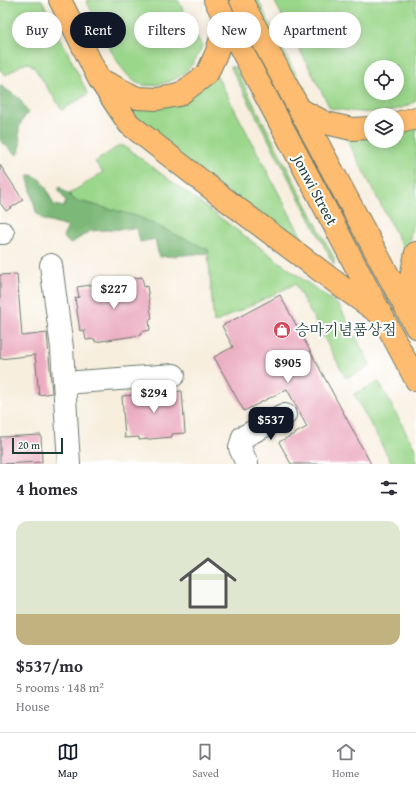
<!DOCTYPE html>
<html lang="en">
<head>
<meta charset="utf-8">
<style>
	body { margin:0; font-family:"Gentium Book Plus","Noto Serif KR",serif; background:#f2f2f3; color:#2b2b33; height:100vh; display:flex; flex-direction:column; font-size:15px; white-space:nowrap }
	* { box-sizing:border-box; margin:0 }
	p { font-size:13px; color:#7c7c81 }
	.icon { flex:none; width:22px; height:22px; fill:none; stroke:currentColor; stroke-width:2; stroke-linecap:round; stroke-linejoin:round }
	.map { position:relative; height:464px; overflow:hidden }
	.drawer { display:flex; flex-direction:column; background:#fff; flex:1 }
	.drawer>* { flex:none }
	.guide { position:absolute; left:12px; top:12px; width:392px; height:36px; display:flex; gap:8px }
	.fabs { position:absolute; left:364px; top:60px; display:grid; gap:8px }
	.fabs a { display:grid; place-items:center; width:40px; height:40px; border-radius:50%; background:#fff; box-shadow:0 2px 10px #0003; font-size:20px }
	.scale { position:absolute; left:12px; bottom:10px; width:51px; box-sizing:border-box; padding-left:4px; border:2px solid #1f3d34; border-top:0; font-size:11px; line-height:14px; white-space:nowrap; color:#1f3d34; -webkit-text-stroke:3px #fff; paint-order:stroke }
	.price { position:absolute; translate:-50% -34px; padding:0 9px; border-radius:8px; background:#fff; color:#222; font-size:13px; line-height:26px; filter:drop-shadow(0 1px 2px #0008) }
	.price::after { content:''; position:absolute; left:50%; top:24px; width:12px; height:9px; margin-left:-6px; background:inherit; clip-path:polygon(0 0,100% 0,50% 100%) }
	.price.current { background:#111827; color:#fff }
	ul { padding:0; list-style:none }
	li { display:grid; align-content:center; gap:8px; height:212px; padding:0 16px }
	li+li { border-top:1px solid #e1e1e2 }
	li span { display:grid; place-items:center; height:124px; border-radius:12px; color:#555 }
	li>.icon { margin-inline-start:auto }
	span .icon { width:72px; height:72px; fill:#fffc; stroke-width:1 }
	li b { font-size:17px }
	h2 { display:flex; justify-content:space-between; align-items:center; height:48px; padding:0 16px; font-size:17px }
	.pill { padding:0 14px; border-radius:18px; background:#fff; box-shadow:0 2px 10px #0003; font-size:14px; line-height:36px }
	.pill.current { background:#111827; color:#fff }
	.tab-bar { display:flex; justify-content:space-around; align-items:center; height:56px; border-top:1px solid #e1e1e2; background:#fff; font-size:11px; color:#7c7c81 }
	.tab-bar a { display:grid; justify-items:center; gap:2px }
	.tab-bar .current { color:#111827 }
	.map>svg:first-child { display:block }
</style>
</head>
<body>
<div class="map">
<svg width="416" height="464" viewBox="0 0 416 464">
	<rect width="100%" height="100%" fill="#fff"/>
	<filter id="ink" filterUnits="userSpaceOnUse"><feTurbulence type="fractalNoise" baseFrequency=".025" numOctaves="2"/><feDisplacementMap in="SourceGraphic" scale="8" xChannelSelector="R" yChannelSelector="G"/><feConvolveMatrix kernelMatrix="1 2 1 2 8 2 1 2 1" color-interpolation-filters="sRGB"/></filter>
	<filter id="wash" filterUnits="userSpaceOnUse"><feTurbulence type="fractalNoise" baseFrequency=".012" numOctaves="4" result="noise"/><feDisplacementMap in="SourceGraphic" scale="16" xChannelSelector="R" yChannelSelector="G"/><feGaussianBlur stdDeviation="0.9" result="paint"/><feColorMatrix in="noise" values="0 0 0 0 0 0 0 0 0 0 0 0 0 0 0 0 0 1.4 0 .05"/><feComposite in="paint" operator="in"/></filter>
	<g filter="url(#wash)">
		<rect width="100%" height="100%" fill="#f7eede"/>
		<path fill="#9bd78b" stroke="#5d8a60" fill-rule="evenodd" d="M0,0H42L88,94L62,110L34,67L28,63L21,65L6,75L0,70Z
			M86,0H178L202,46C196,62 184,78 167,82C158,85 146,87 137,83C118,73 96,20 86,0Z
			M253,0H258L314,109L309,105Z
			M274,0H416V101C389,117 359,113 330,108ZM371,67H397V93H371Z
			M230,66L235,68L334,258V265Z
			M215,72L311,255L146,131L127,106Z
			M416,126V203L408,248L406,253L345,136L371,137V141H397V133Z
			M120,145L124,146L340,307L371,366L346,378L295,284L214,323L208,253L209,250L91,204L75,200L69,194L103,172L95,162Z
			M379,382L416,451V464H392L354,394Z"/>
		<path fill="#7cb877" stroke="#4e7a56" d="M0,85L20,99L28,113C11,132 24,135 19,154H15L0,140Z
			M29,175C44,175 48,194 54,205L64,207L66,201L59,191V187L61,188L75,200L137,216L209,250L208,253L159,257L155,239L140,242L137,228L90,231L70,244L63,237L68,227L43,220L36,212L28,178Z"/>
		<g id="blocks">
			<path fill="#ebabc0" d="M0,165L23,200L6,211L0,203Z
				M17,274L22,336L47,333L52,393L39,395L35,355L0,359V275Z
				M142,277L144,287L147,286L152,319L149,320L150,330L141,332V335L95,342V339L86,340L84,330L80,331L75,298L79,297L77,287Z
				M280,295L371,464H291L279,442L307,427L287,389L244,411L214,357L233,347L222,326Z
				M168,389V392L182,391L185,433L172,434V437L139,440V437L125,438L122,396L135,395V392Z
				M41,435L42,462L0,464V437Z"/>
		</g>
	</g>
	<g filter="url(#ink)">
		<use href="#blocks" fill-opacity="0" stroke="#6b7b70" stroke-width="1"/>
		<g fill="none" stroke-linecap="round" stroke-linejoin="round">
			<defs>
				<path id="minor" d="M0,233H3
					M51,265L62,348L69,464
					M64,383L174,375
					M247,464L240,448L243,437L285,415"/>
				<path id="major" d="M60,0L99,79L129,124L221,196L342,287L380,314
					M215,0L416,380
					M241,0L416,327
					M99,79L137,98L157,99L179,95L207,74L216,54L222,35L225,19
					M299,109L326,123L352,129L371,128
					M397,123L416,118
					M405,306L416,253"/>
			</defs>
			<use href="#minor" stroke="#6b7b70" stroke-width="24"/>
			<use href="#major" stroke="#6b7b70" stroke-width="24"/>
			<use href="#minor" stroke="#fff" stroke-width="22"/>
			<use href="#major" stroke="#fdbc6f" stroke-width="22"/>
		</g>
	</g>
	<defs>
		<symbol id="shop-disc" viewBox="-11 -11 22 22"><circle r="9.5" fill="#d1495b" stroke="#fff"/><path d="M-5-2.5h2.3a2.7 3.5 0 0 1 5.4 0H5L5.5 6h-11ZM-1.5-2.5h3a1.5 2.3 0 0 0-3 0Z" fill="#fff"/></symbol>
	</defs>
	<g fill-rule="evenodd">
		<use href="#shop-disc" x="272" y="320" width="20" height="20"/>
	</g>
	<g text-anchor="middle" stroke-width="4" stroke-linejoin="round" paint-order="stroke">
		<g font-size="15" fill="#1f3d34" stroke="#fff">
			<text transform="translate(315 190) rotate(62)" y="5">Jonwi Street</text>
		</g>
		<g font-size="15" fill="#1f3d34" stroke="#fff" text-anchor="start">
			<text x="295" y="335">승마기념품상점</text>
		</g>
	</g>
</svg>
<div class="fabs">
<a><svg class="icon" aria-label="locate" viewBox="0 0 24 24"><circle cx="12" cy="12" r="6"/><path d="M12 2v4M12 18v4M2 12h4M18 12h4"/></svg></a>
<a><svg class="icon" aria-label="layers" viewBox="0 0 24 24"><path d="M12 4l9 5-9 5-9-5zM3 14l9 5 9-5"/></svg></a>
</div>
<div class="scale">20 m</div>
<b class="price" style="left:114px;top:310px">$227</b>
<b class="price" style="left:288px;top:384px">$905</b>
<b class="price" style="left:154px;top:414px">$294</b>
<b class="price current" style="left:271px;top:441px">$537</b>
<div class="guide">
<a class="pill">Buy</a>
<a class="pill current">Rent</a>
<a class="pill">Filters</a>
<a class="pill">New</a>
<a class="pill">Apartment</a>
</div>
</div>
<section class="drawer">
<h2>4 homes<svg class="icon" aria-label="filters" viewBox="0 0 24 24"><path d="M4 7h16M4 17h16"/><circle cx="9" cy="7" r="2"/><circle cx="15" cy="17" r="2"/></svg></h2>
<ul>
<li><span style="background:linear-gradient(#dfe7d0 75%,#c2b280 0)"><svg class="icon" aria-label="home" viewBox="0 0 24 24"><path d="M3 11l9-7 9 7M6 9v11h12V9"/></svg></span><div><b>$537/mo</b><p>5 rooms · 148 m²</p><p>House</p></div></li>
</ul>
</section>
<nav class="tab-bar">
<a class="current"><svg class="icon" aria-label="map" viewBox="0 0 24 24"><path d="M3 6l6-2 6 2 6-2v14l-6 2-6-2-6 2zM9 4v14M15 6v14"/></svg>Map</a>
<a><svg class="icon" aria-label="saved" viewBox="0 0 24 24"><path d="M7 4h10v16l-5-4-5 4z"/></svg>Saved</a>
<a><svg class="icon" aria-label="home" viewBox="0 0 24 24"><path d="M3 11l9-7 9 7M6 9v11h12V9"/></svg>Home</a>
</nav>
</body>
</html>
